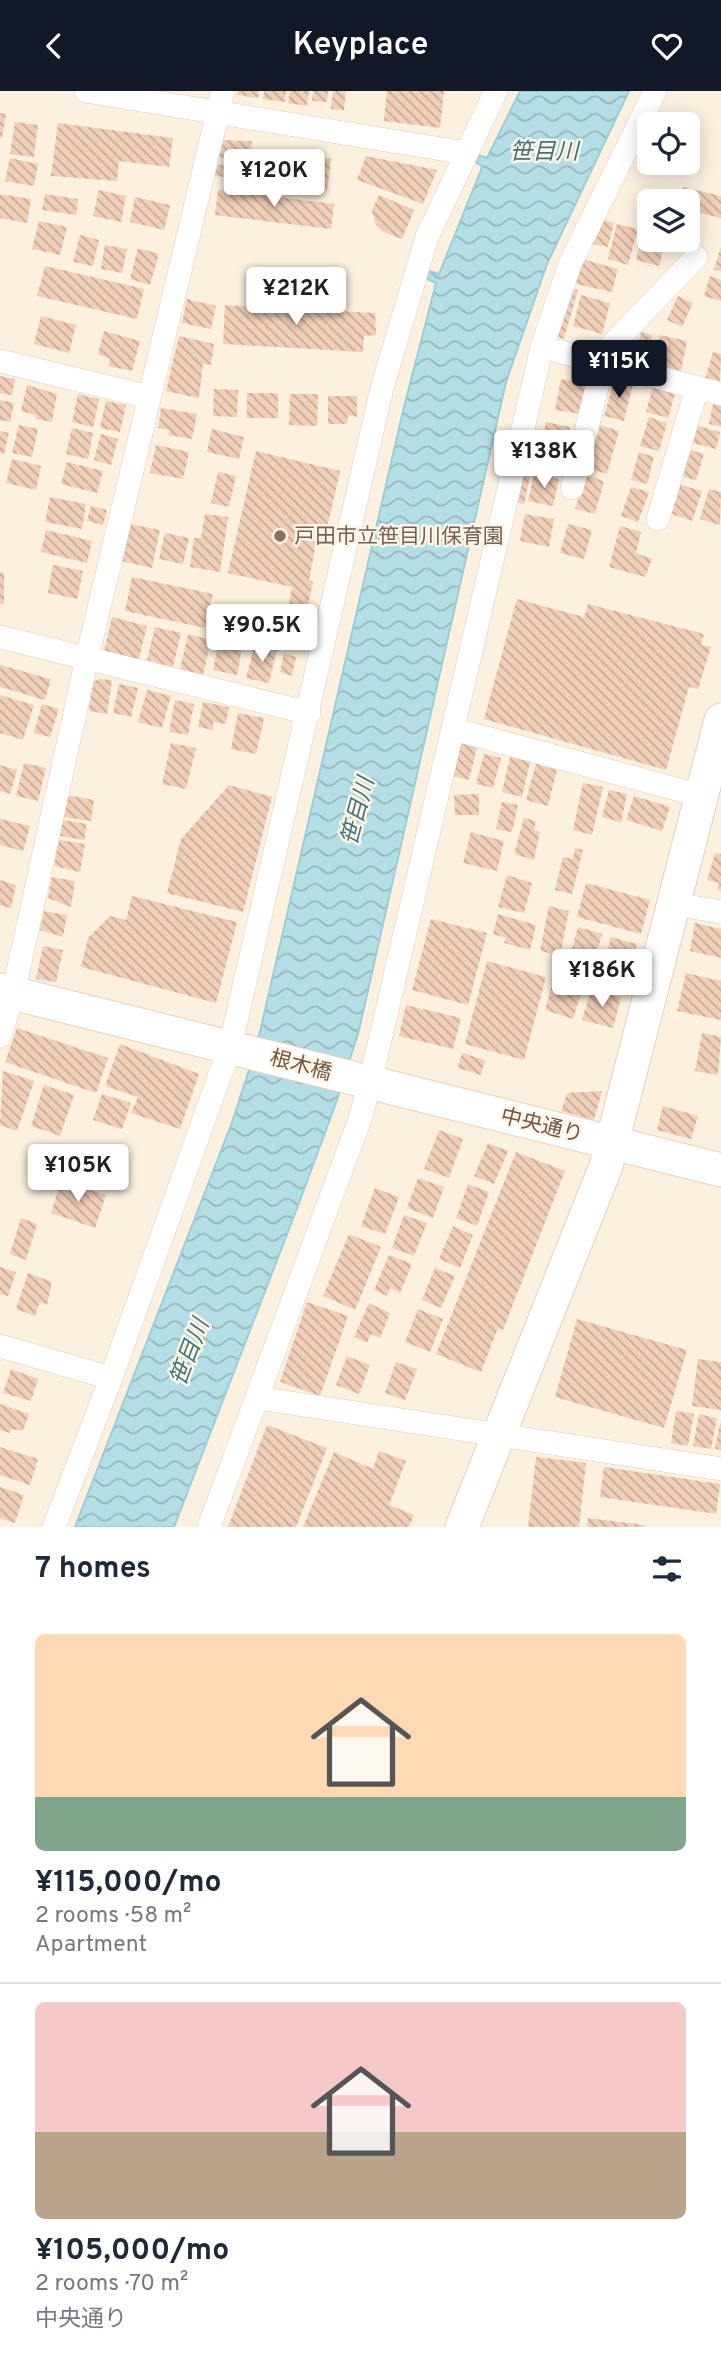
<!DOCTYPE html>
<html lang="en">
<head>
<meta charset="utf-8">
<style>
	body { margin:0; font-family:Overpass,"Noto Sans JP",sans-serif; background:#f2f2f3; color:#1f2937; height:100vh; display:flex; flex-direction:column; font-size:26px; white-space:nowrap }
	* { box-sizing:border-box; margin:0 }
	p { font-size:23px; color:#747a83 }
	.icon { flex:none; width:38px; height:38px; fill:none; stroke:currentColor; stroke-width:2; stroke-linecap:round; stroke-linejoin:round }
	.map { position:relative; height:1436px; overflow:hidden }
	.sheet { display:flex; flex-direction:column; background:#fff; flex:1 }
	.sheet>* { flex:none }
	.tools { position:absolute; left:637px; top:21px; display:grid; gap:14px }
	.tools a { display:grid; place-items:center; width:63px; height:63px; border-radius:10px; background:#fff; box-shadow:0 4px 18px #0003; font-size:35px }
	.price { position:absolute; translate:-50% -60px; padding:0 16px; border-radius:7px; background:#fff; color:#222; font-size:23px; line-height:46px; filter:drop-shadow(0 2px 4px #0008) }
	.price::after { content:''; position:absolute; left:50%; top:42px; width:21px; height:16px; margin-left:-10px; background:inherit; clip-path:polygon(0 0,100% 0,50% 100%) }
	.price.on { background:#111827; color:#fff }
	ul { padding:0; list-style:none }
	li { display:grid; align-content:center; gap:14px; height:371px; padding:0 35px }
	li+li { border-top:2px solid #e0e1e3 }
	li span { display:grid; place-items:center; height:217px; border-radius:10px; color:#555 }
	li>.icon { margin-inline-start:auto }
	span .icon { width:126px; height:126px; fill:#fffc; stroke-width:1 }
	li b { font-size:30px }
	h2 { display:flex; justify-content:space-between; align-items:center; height:84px; padding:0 35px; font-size:30px }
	header { display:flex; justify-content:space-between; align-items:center; height:91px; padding:0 35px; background:#111827; color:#fff; font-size:32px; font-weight:600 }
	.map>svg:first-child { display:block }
</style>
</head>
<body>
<header><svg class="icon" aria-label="back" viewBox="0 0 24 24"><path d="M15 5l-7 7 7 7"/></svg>Keyplace<svg class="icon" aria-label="heart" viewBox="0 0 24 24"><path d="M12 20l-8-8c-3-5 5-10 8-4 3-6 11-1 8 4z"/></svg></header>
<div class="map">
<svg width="721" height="1436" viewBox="0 0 721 1436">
	<defs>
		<pattern id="water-waves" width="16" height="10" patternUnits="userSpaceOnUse" patternTransform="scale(1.75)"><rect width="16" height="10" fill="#b4dee5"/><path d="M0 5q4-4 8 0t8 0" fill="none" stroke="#97b7bb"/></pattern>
		<pattern id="building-back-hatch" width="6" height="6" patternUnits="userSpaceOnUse" patternTransform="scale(1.75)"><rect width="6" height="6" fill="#f1ceb7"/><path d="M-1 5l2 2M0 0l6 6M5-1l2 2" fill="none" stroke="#c8aa97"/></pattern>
	</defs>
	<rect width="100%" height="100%" fill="#fcf1df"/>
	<path fill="url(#water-waves)" stroke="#9bced7" stroke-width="2" d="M520,0H629L547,173L506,291L359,939L336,1012L296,1120L174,1436H75L231,1034L256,958L403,320L436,192L427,188L429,180L439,183L481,79L482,75L475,71L479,64L487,67Z"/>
	<path fill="url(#building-back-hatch)" d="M238,0H259L258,7L237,4Z
		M264,0H286L285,11L263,8Z
		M290,0H309L307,15L288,12Z
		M313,0H328L327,11L312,10Z
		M333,0H346L344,19L331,18Z
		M387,0H444L440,37L384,30Z
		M0,22L6,23L2,47H0Z
		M15,31L38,34L34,66L10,63Z
		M58,32L173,47L169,76L119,70L117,90L51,85Z
		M220,49L252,50L249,71L217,66Z
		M267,59L277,60L272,94L252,91L256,66L265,67Z
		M282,60L307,63L303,97L278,94Z
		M366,65L437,79L423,113L357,89Z
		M316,66L331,68L327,100L311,99Z
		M10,67L38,73L34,95L5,90Z
		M215,73L245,78L242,93L226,90L227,86L214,85Z
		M683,96L721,105V127L688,119V110H680Z
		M99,99L126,105L121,131L93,125Z
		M218,99L334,113L331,138L215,124Z
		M0,103L31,108L27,132L0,127Z
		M45,103L78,108L76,124L42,119Z
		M379,104L414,119L402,148L384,141L376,134L372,120Z
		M135,106L170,114L164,139L130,131Z
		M599,128L614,132L608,156L593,153Z
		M39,130L67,136L60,164L32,158Z
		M617,133L638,138L628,174L608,168Z
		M643,140L649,141V149H666L659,175L636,169Z
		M80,144L99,149L93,175L73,171Z
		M105,154L127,158L122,182L101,178Z
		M721,155V180L714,179Z
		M138,157L159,163L150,194L130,188Z
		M582,168L618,178L612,201L576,193Z
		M45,175L144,198L137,228L37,205Z
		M710,185L721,189V210L704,205Z
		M565,196L578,199L564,248L551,244Z
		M581,204L610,212L602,243L573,235Z
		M678,205L693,212L682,236L667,229Z
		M256,206L276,207L275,217L375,222L376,244L364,245L363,261L223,253L225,214L255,216Z
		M187,208L216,215L211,238L182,232Z
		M41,225L76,234L69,262L34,253Z
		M104,240L140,250L132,280L108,275L110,268L98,263Z
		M641,241L652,244L645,272L634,270Z
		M660,244L687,250L681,280L653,273Z
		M179,245L214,253L211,274L203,273L199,307L166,300Z
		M713,261L721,263L720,292L705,288Z
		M0,285L15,288L12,304L0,302Z
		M561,288L586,293L580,323L555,319Z
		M614,289L633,293L624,330L604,325Z
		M27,294L57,303L52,331L36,328V324L21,320Z
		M653,296L675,302L668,327L646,321Z
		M214,298L238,299L237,326L213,325Z
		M247,302H278V327H247Z
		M78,303L99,308L93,336L72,331Z
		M290,303H318L317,335L289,334Z
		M328,305H357V326L348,324L347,333H328Z
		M0,309L14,312L10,331L0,329Z
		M106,310L126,314L120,341L100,337Z
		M713,313L721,315V336L709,333Z
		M161,317L197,323L192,348L168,344L170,339L158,337Z
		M649,326L667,332L659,360L640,355Z
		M546,331L570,336L564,368L540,363Z
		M19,334L38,338L32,366L12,362Z
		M600,334L619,340L607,383L588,377Z
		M694,334L720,341L716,358L689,351Z
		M72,337L93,342L88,368L66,363Z
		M212,338L244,346L239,368L207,361Z
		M0,340L9,342L4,363L0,362Z
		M101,343L118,348L111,374L94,369Z
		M156,354L189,361L183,388L150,382Z
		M687,358L704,363L696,389L679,385Z
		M256,360L340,380L324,450L316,452L309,489L313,491L304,532L286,530L292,496L228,482Z
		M639,361L654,366L647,393L631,389Z
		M12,368L41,375L36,399L6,392Z
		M67,371L103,380L97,402L61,393Z
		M218,381L236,385L229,416L211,412Z
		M516,382L530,386L524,413L510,410Z
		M534,383L559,388L553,415L528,410Z
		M585,384L604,390L595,423L575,418Z
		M678,393L702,400L692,430L669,422Z
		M631,396L649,401L638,431L621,425Z
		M709,398L721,401L720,434L700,428Z
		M50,406L86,413L82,438L45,431Z
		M91,415L107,419L103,434L87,430Z
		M205,423L228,426L220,481L190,476L194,447H201Z
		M525,423L554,428L549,456L520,450Z
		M130,433L160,439L152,477L121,470Z
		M568,433L592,439L584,468L560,462Z
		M620,435L641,441L636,462L652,468L645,486L609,476Z
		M46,439L92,450L87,472L41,461Z
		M165,442L189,447L183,473L159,468Z
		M53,474L83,480L77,508L48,502Z
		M0,482H4V513H0Z
		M132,486L213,503L205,537L125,520Z
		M517,508L584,526L588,513L704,543L701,554L711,556L698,598L689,596L666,679L484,628Z
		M112,526L147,535L139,568L104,560Z
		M155,536L181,542L173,576L147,569Z
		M188,543L211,549L203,584L180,579Z
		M220,546L243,551L237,584L213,579Z
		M255,553L277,559L269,592L246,587Z
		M284,562L296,566L292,585L280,581Z
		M0,574L51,588L45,609L0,596Z
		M99,588L112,589L107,623L89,620L93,591Z
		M119,593L138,597L131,626L113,622Z
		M147,599L171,605L162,637L138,631Z
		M0,604L34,614L23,649L0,642Z
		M175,609L194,613L188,644L169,641Z
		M203,611L229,616L226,633L213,631V639L198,636Z
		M42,613L59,618L50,646L34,642Z
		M238,622L264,627L256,663L231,658Z
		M171,652L196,657L186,698L162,693Z
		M461,652L477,656L469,689L453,685Z
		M484,663L501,667L493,697L476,693Z
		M510,666L530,671L522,706L502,701Z
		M24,672L46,677L38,710L16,705Z
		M536,673L557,679L548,715L526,709Z
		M0,674L17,679L10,703L0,700Z
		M583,692L603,696L592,744L573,739Z
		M229,694L272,706L243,821L167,802L181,748Z
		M609,699L627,703L621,731L602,726Z
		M479,703V724H455L454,704Z
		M67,704L94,709L91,730L64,726Z
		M634,705L670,716L662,740L626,729Z
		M502,711L518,714L512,741L496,738Z
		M524,727L536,730L534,739L540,741L534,769L514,763Z
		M0,728L30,735L23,760L0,754Z
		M63,729L87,733L84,749L60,745Z
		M471,741L504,750L497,780L463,772Z
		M59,749L85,753L80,781L54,775Z
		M575,757L583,759L572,803L555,799L563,766L573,768Z
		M715,762L721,763V800L717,799L719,792L707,789Z
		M507,784L532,792L524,822L498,816Z
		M52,786L75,790L71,816L48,807Z
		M0,789L16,794L11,817L0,814Z
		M586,792L650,809L641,843L577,826Z
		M132,805L237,831L216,912L81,876L88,847L110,825L126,829Z
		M549,815L569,820L560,864L540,860Z
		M44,820L67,824L63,846L40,839Z
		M498,823L536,834L530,859L504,852L506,847L493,843Z
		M431,828L487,842L468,914L412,899Z
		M695,832L721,838V867L690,860Z
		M578,836L602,843L595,867L571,861Z
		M611,846L637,853L630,880L604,873Z
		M43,855L63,859L56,891L36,888Z
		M487,870L546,886L524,969L465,953Z
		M686,882L721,890V929L677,920Z
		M554,887L583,896L573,928L545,919Z
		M591,898L621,907L613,937L582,929Z
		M406,914L461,927L453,958L399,945Z
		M17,937L108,967L96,1002L5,971Z
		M702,942L721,946L718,984L695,980Z
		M120,953L199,983L180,1038L131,1022L138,1006L105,995Z
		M462,962L485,969L481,984L458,977Z
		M3,980L34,990L17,1040L0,1034Z
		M44,994L74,1004L60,1045L31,1035Z
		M602,1000L594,1029L561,1020L567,1002Z
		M102,1003L131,1012L122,1038L93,1029Z
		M663,1015L698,1025L691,1048L657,1039Z
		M439,1039L463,1048L449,1087L424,1078Z
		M488,1052L508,1060L494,1093L474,1085Z
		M516,1061L565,1080L503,1239L498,1237L481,1281L436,1263Z
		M418,1087L444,1096L433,1127L407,1117Z
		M61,1090L106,1104L95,1137L51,1122Z
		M468,1093L489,1101L477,1135L456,1127Z
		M375,1097L399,1106L385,1143L361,1135Z
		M404,1124L427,1132L414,1165L392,1157Z
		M21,1127L37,1133L26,1169L10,1163Z
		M453,1135L473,1144L460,1177L439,1168Z
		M349,1143L381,1156L355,1219L323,1205Z
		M389,1164L412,1173L400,1202L390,1197L387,1205L374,1199Z
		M0,1176L16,1181L8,1205L0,1203Z
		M435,1177L455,1185L441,1217L422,1209Z
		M28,1182L52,1191L47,1214L40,1211L35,1225L16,1218Z
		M307,1211L348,1225L320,1305L280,1291Z
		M369,1212L390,1222L380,1247L371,1243L367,1252L354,1246Z
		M418,1218L443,1228L430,1261L405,1251Z
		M577,1228L687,1259L664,1337L555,1306Z
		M347,1265L370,1274L359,1303L336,1294Z
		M698,1268L721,1271V1319L692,1315Z
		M396,1271L417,1278L405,1309L385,1302Z
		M11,1278L38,1288L31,1310L3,1302Z
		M0,1313L29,1323L23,1340L11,1338L10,1342L0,1339Z
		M676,1320L694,1323L688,1355L671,1352Z
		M699,1323L717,1327L711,1358L693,1355Z
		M720,1332H721V1359L715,1358Z
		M267,1334L327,1357L296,1436H228Z
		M0,1356L38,1368L30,1394L0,1384Z
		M379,1360L406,1370L389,1414L414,1424L409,1436H303L334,1361L373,1378Z
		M536,1366L586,1372L579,1436H528Z
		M604,1376L720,1393L716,1423L600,1406Z
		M0,1396L24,1404L15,1432L0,1427Z
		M588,1427L645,1434L644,1436H587Z"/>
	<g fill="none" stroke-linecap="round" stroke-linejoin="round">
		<defs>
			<path id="street" d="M86,0L466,62
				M542,256L721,303
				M0,270L149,306
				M572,397L606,260L696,166
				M658,428L697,297
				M0,546L309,622
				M453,638L702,705
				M674,813L721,821
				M0,945L13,903L87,567L223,0
				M0,1255L111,1287
				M258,1307L721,1378
				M54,1436L111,1287L230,956L382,297L427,146L496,0
				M209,1436L360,1028L370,992L542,256L570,173L655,0"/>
			<path id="secondary" d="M0,899L721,1079
				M462,1436L606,1075L721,629"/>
		</defs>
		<use href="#street" stroke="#e0ccbc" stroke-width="24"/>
		<use href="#secondary" stroke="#e7cfbb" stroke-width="35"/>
		<use href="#street" stroke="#fff" stroke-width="23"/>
		<use href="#secondary" stroke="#fff" stroke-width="33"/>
	</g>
	<circle fill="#8d6e63" stroke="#fff5e5" stroke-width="2.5" cx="280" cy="445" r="7"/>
	<g text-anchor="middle" stroke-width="5" stroke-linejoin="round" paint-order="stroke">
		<g font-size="21" fill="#785e54" stroke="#fff5e5" text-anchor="start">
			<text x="294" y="452">戸田市立笹目川保育園</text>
		</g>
		<g font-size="21" fill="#725647" stroke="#fff5e5">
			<text transform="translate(301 974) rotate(15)" y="7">根木橋</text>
			<text transform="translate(542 1034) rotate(14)" y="7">中央通り</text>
		</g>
		<g font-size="23" font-style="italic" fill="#3f747f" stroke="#fff5e5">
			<text x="544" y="68">笹目川</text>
			<text transform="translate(357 720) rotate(-75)" y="8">笹目川</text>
			<text transform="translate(189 1261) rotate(-69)" y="8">笹目川</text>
		</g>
	</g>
</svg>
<div class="tools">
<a><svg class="icon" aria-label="locate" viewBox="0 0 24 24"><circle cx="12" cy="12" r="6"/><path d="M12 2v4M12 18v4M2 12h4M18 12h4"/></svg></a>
<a><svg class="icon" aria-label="layers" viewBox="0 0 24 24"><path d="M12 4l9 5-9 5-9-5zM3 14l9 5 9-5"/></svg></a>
</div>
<b class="price" style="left:274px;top:118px">¥120K</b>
<b class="price" style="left:296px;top:236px">¥212K</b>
<b class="price on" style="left:619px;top:309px">¥115K</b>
<b class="price" style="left:544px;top:399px">¥138K</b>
<b class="price" style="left:262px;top:573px">¥90.5K</b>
<b class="price" style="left:602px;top:918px">¥186K</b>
<b class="price" style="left:78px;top:1113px">¥105K</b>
</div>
<section class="sheet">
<h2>7 homes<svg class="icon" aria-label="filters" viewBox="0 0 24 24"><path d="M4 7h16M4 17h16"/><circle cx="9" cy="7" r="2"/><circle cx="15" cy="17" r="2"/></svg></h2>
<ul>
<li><span style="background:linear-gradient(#ffd9b3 75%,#7fa58c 0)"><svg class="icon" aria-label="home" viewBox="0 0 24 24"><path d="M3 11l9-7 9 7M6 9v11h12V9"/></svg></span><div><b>¥115,000/mo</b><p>2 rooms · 58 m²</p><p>Apartment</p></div></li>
<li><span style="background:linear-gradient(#f6c9c9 60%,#b9a48a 0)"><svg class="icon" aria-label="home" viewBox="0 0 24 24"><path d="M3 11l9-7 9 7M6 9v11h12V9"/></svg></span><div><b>¥105,000/mo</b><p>2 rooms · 70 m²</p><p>中央通り</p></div></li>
</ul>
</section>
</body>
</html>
